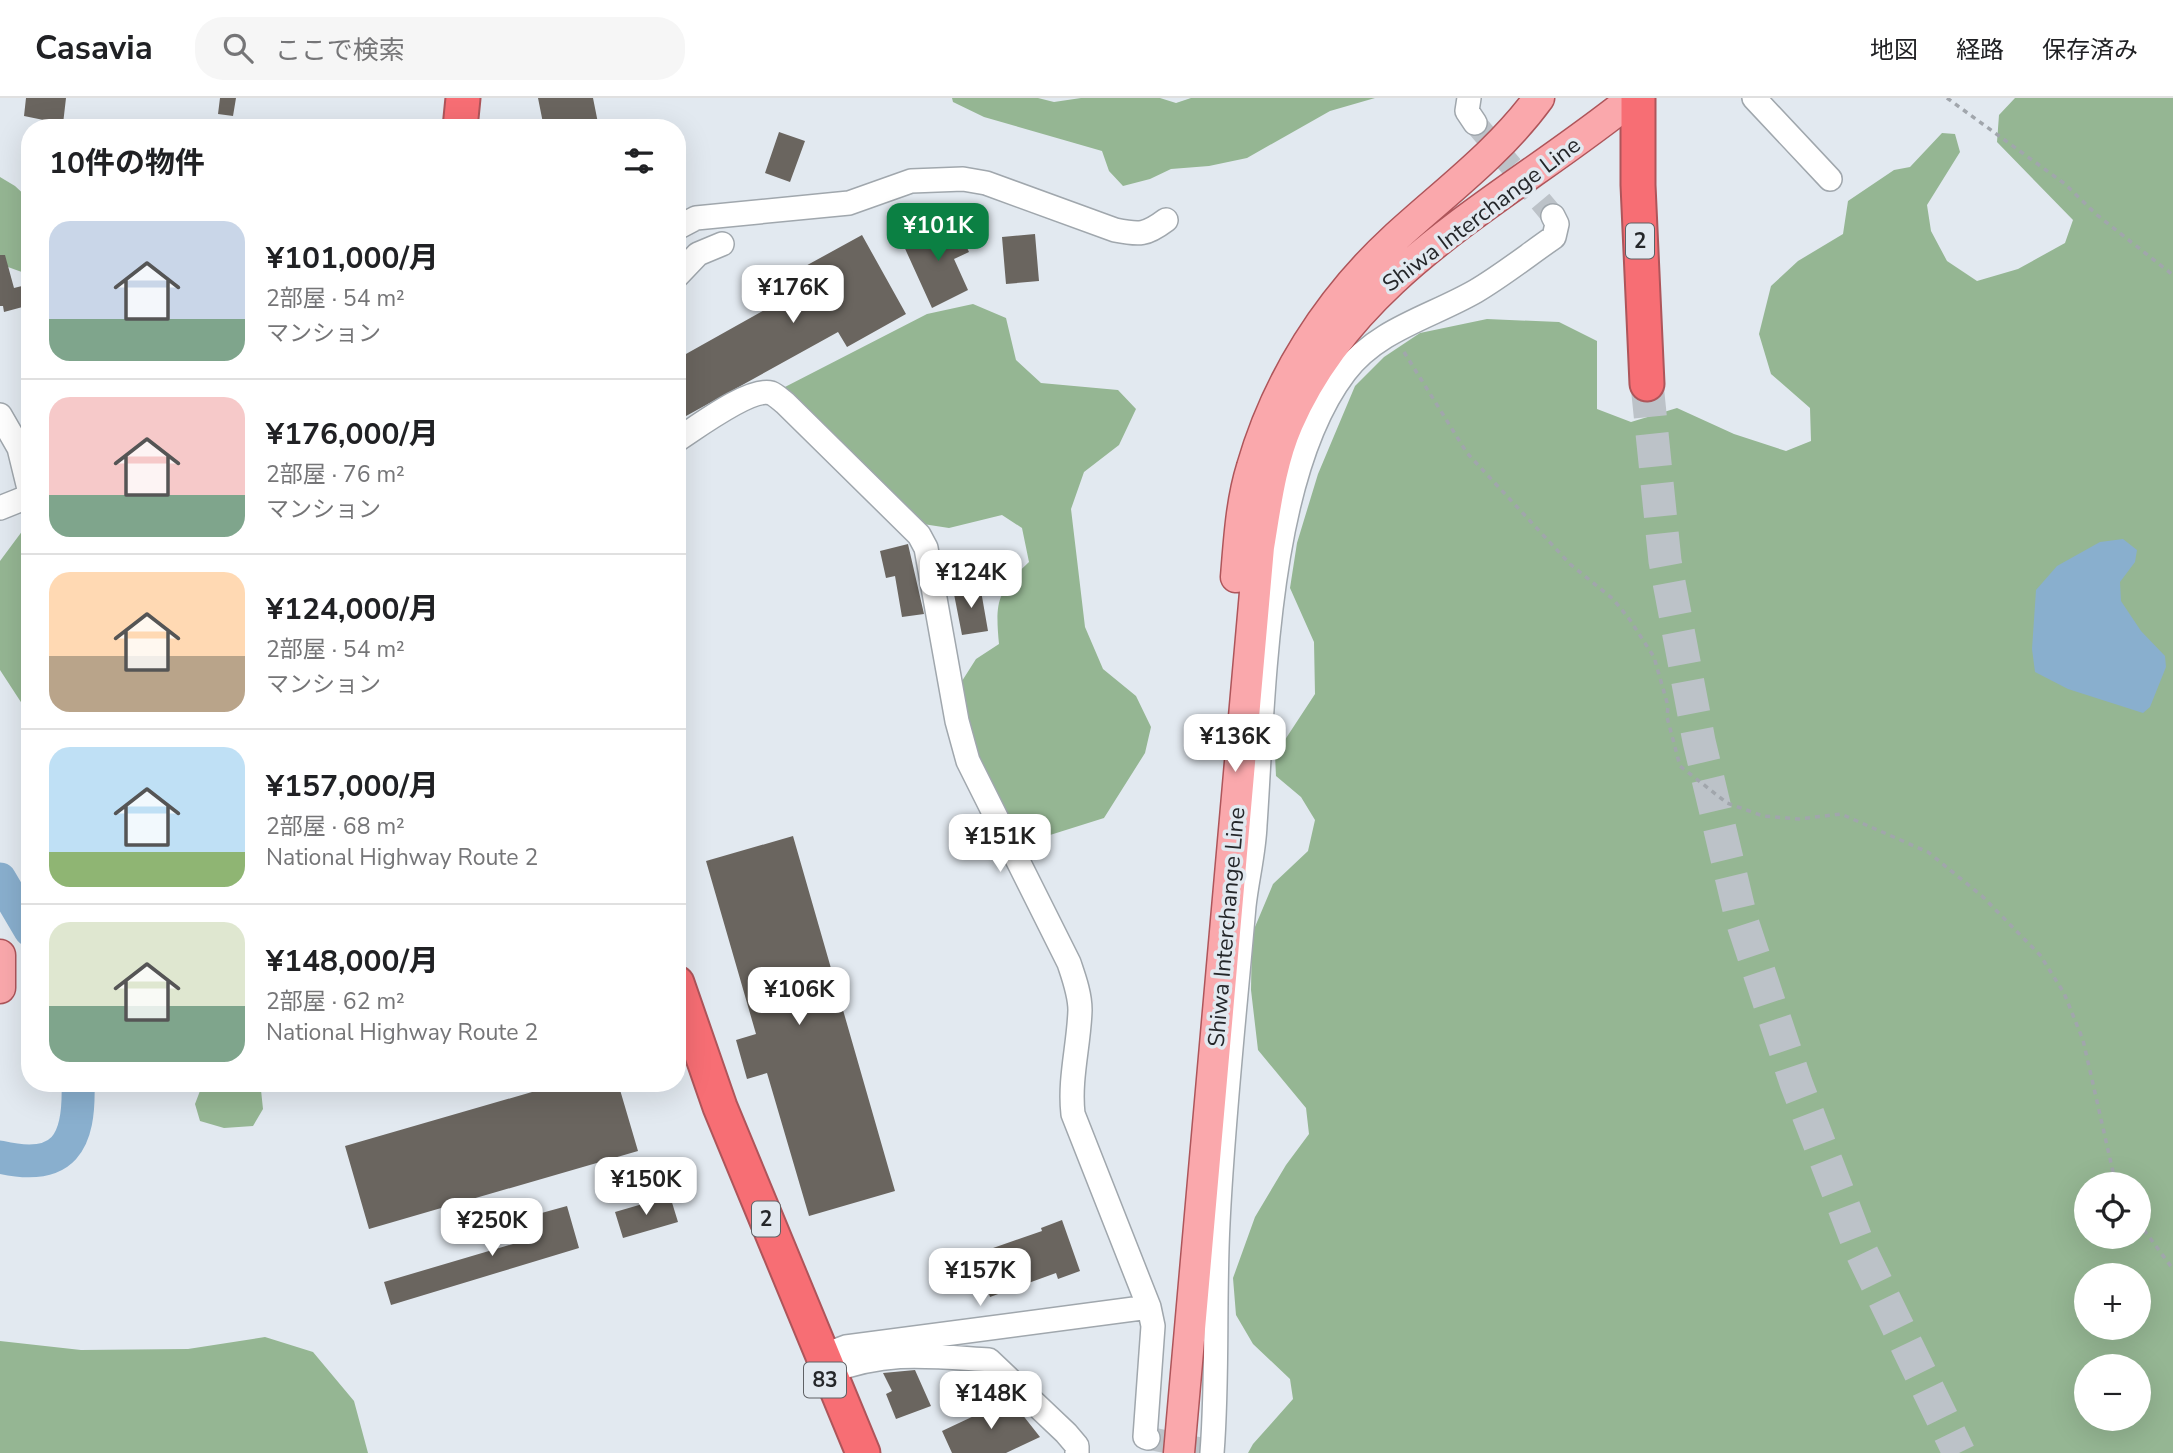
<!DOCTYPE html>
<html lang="ja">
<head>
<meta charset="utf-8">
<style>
	body { margin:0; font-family:"Nunito Sans","Noto Sans JP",sans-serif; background:#f6f6f6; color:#202124; height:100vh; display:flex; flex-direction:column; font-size:26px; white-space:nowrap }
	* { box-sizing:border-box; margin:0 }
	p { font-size:23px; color:#757577 }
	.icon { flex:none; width:38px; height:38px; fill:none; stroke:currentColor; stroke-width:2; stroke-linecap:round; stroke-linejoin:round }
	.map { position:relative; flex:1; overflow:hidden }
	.details { position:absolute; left:21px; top:21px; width:665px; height:973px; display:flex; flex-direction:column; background:#fff; border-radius:28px; box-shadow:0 7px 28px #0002 }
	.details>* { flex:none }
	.controls { position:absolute; left:2074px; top:1074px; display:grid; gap:14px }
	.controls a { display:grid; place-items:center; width:77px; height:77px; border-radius:50%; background:#fff; box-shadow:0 7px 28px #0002; font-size:35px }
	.price { position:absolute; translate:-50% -60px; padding:0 16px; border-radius:14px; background:#fff; color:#222; font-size:23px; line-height:46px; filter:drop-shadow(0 2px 4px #0008) }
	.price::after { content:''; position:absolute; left:50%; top:42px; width:21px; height:16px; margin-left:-10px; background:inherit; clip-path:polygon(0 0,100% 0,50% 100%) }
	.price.current { background:#0b8043; color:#fff }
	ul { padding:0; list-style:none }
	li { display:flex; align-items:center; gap:21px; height:175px; padding:0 28px }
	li+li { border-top:2px solid #e0e0e0 }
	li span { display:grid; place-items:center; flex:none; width:196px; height:140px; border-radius:21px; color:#555 }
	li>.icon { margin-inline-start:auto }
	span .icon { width:84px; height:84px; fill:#fffc; stroke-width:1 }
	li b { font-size:30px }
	h2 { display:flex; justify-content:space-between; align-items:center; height:84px; padding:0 28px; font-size:30px }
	header { display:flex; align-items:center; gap:42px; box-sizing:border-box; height:98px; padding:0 35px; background:#fff; border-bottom:2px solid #e0e0e0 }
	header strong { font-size:33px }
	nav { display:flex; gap:38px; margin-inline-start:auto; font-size:24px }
	.search { width:490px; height:63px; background:#f6f6f6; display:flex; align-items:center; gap:18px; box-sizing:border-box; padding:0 24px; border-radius:28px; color:#757577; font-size:26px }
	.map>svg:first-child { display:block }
</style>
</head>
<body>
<header>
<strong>Casavia</strong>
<div class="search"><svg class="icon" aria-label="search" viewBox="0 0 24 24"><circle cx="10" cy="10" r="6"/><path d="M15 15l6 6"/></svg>ここで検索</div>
<nav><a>地図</a><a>経路</a><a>保存済み</a></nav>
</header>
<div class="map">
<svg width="2173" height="1355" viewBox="0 0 2173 1355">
	<rect width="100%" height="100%" fill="#e2e9f0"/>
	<path fill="#95b693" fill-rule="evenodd" d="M952,0H1038L1054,4L1081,0H1160L1176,5L1191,0H1375L1330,13L1247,60L1209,68L1171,71L1150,81L1123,88L1109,73L1102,53L984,19L953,4Z
		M2015,0H2173V1355H1248L1253,1346L1293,1301L1290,1281L1253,1246L1236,1217L1233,1180L1255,1119L1286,1067L1309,1036L1306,1010L1258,952L1251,892L1252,836L1273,786L1308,753L1315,722L1301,699L1276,678L1275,657L1315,596L1314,544L1290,490L1297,445L1318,376L1355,288L1384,259L1420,235L1487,221L1559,224L1597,243V311L1631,324L1677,310L1734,336L1786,353L1811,343L1810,310L1771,276L1759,236L1771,188L1798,163L1843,136L1848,103L1894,72L1910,69L1942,35L1955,36L1960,54L1927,107L1931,133L1947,163L1977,183L2018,171L2065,145L2073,122L1997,44L1999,17ZM2086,1087H2138V1139H2086ZM2086,1178H2138V1230H2086ZM2086,1269H2138V1321H2086Z
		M0,79L15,88L30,102V177L8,169L0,170Z
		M973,206L1006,220L1016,262L1041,285L1118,292L1136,311L1119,347L1084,374L1071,411L1085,529L1103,571L1136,598L1151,629L1145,655L1104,720L1031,743L1014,732L975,657L962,583L976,561L999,546C995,503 997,494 1029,464L1022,430L1002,417L949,430L923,426L783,290L927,216Z
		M30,429V618L0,572V463L23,432Z
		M203,985H264L261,992L263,1011L253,1028L224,1030L200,1023L195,1006Z
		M265,1239L313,1254L354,1303L368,1355H0V1243L81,1252L188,1251Z"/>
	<path fill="#89afce" d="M2123,441L2137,452L2135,464L2120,484L2121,503L2141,533L2165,558L2166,569L2150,609L2143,615L2068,591L2035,574L2032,551L2036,492L2057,468L2100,444Z"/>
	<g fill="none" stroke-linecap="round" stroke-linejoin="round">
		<path stroke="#89afce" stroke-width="33" d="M0,781L30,832
			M0,1059C64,1074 80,1045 78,985"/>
	</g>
	<path fill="#6a655f" d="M26,0H66L63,26L24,18Z
		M220,0H236L233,18L218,16Z
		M538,0H593L599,30H544Z
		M779,34L805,43L790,84L765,75Z
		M955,124L969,154L954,161L968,192L932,210L902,144L921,135L923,140Z
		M1035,136L1039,183L1006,186L1002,139Z
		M862,137L906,216L847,249L838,234L677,323V261L800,192L791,176Z
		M0,157H5L14,190L30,186V207L4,214L3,208H0Z
		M908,446L924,516L902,519L895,478L886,480L880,453Z
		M980,487L988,533L962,537L953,491Z
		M793,738L895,1093L809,1118L767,975L747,981L736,942L756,936L706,763Z
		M530,985H618L638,1053L369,1131L345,1048L532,994Z
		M670,1098L678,1124L623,1140L615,1114Z
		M567,1108L579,1150L391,1207L384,1184L533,1140L527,1119Z
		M1062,1122L1080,1173L1058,1181L1056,1175L990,1199L976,1156L1042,1133L1041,1130Z
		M915,1272L931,1308L896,1321L886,1296L892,1293L883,1275Z
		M1010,1301L1040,1339L1006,1355H952L942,1333Z"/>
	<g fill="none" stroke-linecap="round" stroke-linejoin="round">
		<path stroke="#bcc2c8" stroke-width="23" stroke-dasharray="23 11" stroke-linecap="butt" d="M1475,25L1553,118
			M1148,1340L1201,1351"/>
		<path stroke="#bcc2c8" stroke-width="33" stroke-dasharray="33 17" stroke-linecap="butt" d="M1647,286L1665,463L1699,643L1741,820L1796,985L1860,1151L1959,1355"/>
		<defs>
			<path id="minor" d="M1469,0L1467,13L1475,25
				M1754,0L1830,81
				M677,130L696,120L849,105L911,83L963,81L986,85L1115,132C1140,137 1146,137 1166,122
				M677,178L698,156L722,146
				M0,317L19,350L30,395
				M677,342C696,330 750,289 771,295C776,297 781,302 785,305L919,437L926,450L957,623L968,663L1069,865C1074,880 1080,896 1080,912C1079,947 1069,981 1073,1016L1149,1209L1153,1228L1145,1339L1148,1340
				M0,410L30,398
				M822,1258L846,1249L1149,1209
				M829,1274C888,1252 927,1258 989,1262L1066,1335L1077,1348V1355
				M1212,1355C1218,1279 1214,1201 1218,1125C1223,1019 1235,913 1244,808C1247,781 1254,754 1255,727C1264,599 1265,379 1345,274C1378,231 1431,219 1476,193C1503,177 1528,157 1554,139L1557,126L1553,118"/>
			<path id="major" d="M1236,479C1239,443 1241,404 1252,369C1277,282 1328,202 1394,141C1444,95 1499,55 1539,0
				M0,857V890
				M1179,1355L1259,449C1266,407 1271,364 1288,325C1354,172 1511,99 1633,0"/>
			<path id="highway" d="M1638,0V87L1647,286
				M460,30L463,0
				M677,885L720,1009L863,1355"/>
		</defs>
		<use href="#minor" stroke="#a0a7ad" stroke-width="26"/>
		<use href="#major" stroke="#ae555a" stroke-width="33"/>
		<use href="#highway" stroke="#ae555a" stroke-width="37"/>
		<path stroke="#a1a6ac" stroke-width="3.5" stroke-dasharray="5 5" stroke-linecap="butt" d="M1947,0L2065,86L2097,117L2173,177
			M1404,254L1467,355L1570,466L1613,501L1630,522L1654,559L1668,608L1667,619L1680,668L1727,705L1763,718L1799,721L1841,716L1928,754L1982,798L2040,857L2064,895L2083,942L2116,1087
			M2138,1124L2173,1171"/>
		<use href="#minor" stroke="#fff" stroke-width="23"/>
		<use href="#major" stroke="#faa8ac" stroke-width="30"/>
		<use href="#highway" stroke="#f76e74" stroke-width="33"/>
	</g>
	<g text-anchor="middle" stroke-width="7" stroke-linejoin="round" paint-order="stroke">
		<g fill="#e2e9f0" stroke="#5e6165" stroke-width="2">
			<rect x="1626" y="125.5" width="28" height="35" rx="5"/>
			<rect x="752" y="1103.5" width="28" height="35" rx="5"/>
			<rect x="804" y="1264.5" width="42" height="35" rx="5"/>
		</g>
		<g font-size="21" font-weight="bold" fill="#25272a">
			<text x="1640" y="150">2</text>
			<text x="766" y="1128">2</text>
			<text x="825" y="1289">83</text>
		</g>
		<g font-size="23" fill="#25272a" stroke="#e2e9f0">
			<text transform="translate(1481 116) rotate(-37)" y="8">Shiwa Interchange Line</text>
			<text transform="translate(1226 829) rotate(-85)" y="8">Shiwa Interchange Line</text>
		</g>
	</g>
</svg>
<div class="controls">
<a><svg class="icon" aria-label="locate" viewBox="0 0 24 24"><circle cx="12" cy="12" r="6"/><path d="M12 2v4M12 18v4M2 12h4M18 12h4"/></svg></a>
<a>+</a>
<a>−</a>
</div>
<b class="price current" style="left:938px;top:165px">¥101K</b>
<b class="price" style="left:793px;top:227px">¥176K</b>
<b class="price" style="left:971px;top:512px">¥124K</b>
<b class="price" style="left:1235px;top:676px">¥136K</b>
<b class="price" style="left:1000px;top:776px">¥151K</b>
<b class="price" style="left:799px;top:929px">¥106K</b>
<b class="price" style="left:646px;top:1119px">¥150K</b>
<b class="price" style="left:492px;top:1160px">¥250K</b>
<b class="price" style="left:980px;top:1210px">¥157K</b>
<b class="price" style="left:991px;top:1333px">¥148K</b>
<section class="details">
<h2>10件の物件<svg class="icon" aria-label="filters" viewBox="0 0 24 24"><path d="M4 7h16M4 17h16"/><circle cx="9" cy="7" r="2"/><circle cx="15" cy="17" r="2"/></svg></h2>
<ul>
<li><span style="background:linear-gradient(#c9d6e8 70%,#7fa58c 0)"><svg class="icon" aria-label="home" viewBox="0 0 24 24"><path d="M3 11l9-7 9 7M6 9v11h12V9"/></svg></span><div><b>¥101,000/月</b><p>2部屋 · 54 m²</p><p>マンション</p></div></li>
<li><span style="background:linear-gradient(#f6c9c9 70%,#7fa58c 0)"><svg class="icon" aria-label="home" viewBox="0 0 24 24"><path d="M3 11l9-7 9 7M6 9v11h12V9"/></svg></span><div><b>¥176,000/月</b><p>2部屋 · 76 m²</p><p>マンション</p></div></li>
<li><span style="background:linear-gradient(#ffd9b3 60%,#b9a48a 0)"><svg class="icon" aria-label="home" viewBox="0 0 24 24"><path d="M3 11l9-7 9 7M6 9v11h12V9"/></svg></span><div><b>¥124,000/月</b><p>2部屋 · 54 m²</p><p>マンション</p></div></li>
<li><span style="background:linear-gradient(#bfe0f5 75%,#8fb573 0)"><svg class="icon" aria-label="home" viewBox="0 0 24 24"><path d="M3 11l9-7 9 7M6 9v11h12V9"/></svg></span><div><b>¥157,000/月</b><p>2部屋 · 68 m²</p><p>National Highway Route 2</p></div></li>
<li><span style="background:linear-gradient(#dfe7d0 60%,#7fa58c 0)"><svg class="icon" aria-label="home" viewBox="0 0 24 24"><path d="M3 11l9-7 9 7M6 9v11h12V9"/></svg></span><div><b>¥148,000/月</b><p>2部屋 · 62 m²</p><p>National Highway Route 2</p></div></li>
</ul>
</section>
</div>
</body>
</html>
